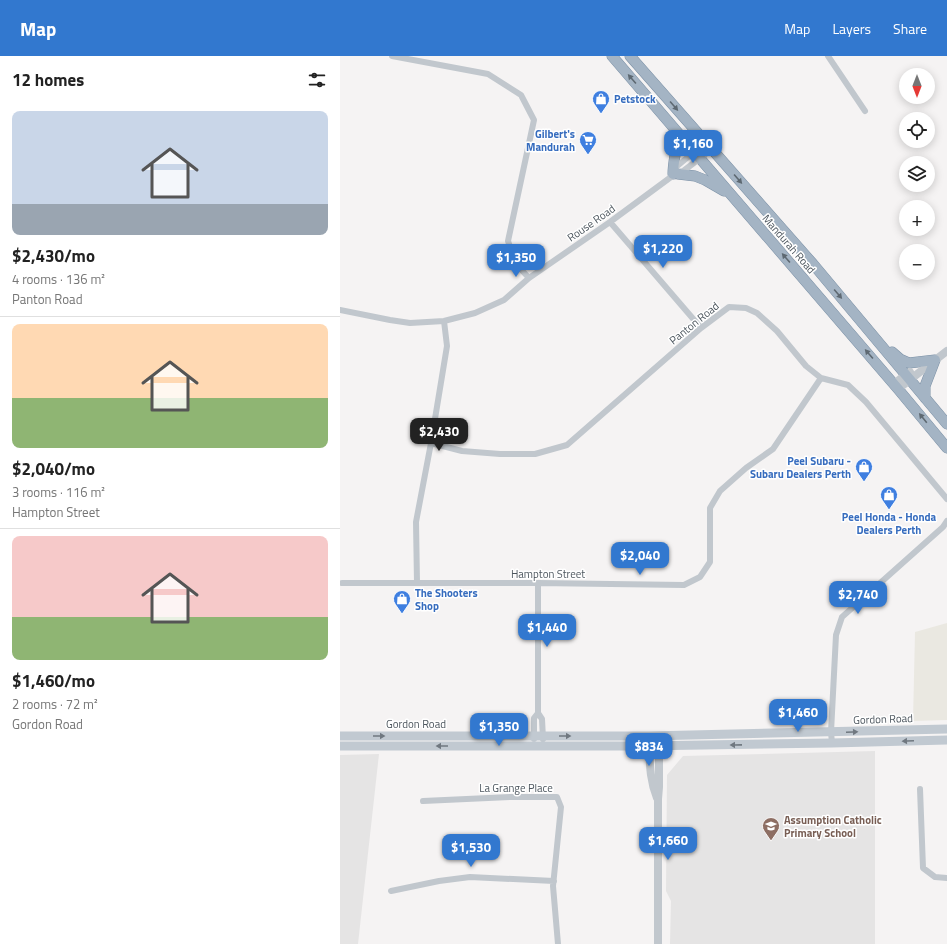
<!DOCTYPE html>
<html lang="en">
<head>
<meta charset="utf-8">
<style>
	body { margin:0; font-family:"Titillium Web",sans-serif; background:#f6f6f6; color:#222; height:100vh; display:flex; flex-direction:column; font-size:15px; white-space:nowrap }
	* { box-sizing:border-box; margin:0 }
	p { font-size:13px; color:#767676 }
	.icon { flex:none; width:22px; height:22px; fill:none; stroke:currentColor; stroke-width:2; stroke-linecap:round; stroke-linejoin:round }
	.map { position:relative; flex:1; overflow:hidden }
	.drawer { display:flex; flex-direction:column; background:#fff; width:340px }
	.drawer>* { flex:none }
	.needle { width:26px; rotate:180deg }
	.tools { position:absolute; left:559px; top:12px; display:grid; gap:8px }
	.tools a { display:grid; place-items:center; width:36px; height:36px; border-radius:50%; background:#fff; box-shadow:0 2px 10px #0003; font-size:20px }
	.price { position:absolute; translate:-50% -34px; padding:0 9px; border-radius:8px; background:#3278cf; color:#fff; font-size:13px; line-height:26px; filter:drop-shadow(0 1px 2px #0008) }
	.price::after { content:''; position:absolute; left:50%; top:24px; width:12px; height:9px; margin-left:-6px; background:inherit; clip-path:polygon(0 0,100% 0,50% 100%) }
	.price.active { background:#222; color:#fff }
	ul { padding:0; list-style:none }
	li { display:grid; align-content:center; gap:8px; height:212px; padding:0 12px }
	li+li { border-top:1px solid #e0e0e0 }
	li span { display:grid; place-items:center; height:124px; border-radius:8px; color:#555 }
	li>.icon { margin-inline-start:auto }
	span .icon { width:72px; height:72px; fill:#fffc; stroke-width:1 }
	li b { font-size:17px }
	h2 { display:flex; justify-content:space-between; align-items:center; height:48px; padding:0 12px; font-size:17px }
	header { display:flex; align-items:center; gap:24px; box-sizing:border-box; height:56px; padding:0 20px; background:#3278cf; color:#fff }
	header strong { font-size:19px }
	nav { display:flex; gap:22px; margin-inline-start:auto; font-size:14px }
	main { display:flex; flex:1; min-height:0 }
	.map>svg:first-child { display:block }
</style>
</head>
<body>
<header>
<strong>Map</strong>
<nav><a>Map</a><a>Layers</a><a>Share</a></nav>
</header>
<main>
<section class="drawer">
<h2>12 homes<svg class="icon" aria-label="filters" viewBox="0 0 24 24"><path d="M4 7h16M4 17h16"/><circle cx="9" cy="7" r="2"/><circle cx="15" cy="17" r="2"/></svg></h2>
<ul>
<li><span style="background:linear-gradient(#c9d6e8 75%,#9aa5b1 0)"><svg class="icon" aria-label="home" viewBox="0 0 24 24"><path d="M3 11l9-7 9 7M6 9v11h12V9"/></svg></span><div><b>$2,430/mo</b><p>4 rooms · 136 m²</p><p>Panton Road</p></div></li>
<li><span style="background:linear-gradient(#ffd9b3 60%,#8fb573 0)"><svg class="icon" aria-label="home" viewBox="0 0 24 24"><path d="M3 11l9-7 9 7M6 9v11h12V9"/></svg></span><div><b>$2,040/mo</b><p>3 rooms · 116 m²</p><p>Hampton Street</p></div></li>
<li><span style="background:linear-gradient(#f6c9c9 65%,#8fb573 0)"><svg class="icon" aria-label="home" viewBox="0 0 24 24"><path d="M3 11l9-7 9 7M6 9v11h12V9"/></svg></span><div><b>$1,460/mo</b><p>2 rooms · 72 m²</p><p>Gordon Road</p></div></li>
</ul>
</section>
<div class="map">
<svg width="607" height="888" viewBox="0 0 607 888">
	<rect width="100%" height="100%" fill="#f5f3f3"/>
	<path fill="#eae8e1" d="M607,567V664L573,665L575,576Z"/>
	<path fill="#e5e4e4" d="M535,695V888H330L331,845L326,835L327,719L343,700Z
		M39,698L18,888H0V699Z"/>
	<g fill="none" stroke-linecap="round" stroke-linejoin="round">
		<defs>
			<path id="trunk" d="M272,0L558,333L607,392
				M290,0L473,208L607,368
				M333,118C333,103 338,91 337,76
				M338,118L355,120L365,124L384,135
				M552,296L560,303L569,307L595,304L585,330V342"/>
		</defs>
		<use href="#trunk" stroke="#7c91a6" stroke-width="11"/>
		<path stroke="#c1c7cd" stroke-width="6" d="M52,0L148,18L181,39L194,64L168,185L176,208L189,222
			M488,0L525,55
			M334,114L336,111L354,96L366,87
			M270,166L361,272
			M0,254L50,264L70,267L104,265L135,257L164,244L189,222L270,166L331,121L342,116L372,93
			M91,387L122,395L160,398H195L227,389L361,272L389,251L406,252L417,257L437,275L466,310L481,322L508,329L526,346L607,443
			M2,527H198L344,529L360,521L370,506V452L380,435L406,412L433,393L481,322
			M77,527L76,466L91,387L107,290L104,265
			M198,527V657L202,663L203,683
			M194,683V662L198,657
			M492,687L491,676L496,579L502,561L603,471L607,465
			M580,733L583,812L595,821L607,822
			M83,745L170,741H217L221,751L213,830L218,888
			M51,835L99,825L130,821L214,825"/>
		<path stroke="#c1c7cd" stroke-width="8" d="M554,328L565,319L570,316
			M558,333L607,295
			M309,685C310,706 309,722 317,742
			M318,888V743L319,731V685"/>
		<path stroke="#c1c9d1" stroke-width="9" d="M0,680H309L607,673
			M0,690H302L492,687L607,684"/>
		<use href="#trunk" stroke="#a4b4c4" stroke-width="10"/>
	</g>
	<defs><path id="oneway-solid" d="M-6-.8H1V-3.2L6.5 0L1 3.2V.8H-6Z"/></defs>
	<g fill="#5e6972">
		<use href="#oneway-solid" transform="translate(292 23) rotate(-131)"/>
		<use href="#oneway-solid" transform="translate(334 50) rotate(49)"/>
		<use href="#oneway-solid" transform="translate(398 123) rotate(49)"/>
		<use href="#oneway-solid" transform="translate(446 202) rotate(-131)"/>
		<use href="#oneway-solid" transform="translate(498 238) rotate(50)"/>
		<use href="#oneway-solid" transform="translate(529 298) rotate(-131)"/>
		<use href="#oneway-solid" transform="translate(583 362) rotate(-129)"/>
	</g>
	<g fill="#707880">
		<use href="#oneway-solid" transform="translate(512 676) rotate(-2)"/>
		<use href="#oneway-solid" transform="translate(39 680)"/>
		<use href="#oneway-solid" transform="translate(225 680)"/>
		<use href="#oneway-solid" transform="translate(568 685) rotate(178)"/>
		<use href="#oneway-solid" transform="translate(396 689) rotate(179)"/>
		<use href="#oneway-solid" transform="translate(102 690) rotate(180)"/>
	</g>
	<defs>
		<symbol id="shop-pin" viewBox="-11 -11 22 30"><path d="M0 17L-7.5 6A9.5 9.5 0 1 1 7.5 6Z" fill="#3f7fe0" stroke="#fff"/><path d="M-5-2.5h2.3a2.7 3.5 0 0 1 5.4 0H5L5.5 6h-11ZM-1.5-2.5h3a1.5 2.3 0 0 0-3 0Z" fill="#fff"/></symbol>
		<symbol id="supermarket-pin" viewBox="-11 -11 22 30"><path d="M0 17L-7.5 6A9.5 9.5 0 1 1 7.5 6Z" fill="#3f7fe0" stroke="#fff"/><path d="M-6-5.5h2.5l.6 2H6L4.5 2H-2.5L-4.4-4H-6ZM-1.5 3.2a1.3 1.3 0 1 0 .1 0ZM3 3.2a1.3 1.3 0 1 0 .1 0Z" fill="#fff"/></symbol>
		<symbol id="school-pin" viewBox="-11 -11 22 30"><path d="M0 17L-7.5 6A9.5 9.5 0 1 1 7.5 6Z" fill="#8d6e63" stroke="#fff"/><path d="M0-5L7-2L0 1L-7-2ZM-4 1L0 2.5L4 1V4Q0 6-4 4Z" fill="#fff"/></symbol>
	</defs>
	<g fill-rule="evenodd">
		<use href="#shop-pin" x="251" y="33" width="20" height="27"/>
		<use href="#supermarket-pin" x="238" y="74" width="20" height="27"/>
		<use href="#shop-pin" x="514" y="401" width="20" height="27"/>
		<use href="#shop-pin" x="539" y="429" width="20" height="27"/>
		<use href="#shop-pin" x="52" y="533" width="20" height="27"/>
		<use href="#school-pin" x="421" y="760" width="20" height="27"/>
	</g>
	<g text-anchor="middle" stroke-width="3" stroke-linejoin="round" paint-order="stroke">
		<g font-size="11" font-weight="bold" fill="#366cbe" stroke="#fff" text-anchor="start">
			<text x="274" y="47">Petstock</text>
			<text x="235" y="82" text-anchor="end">Gilbert's<tspan x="235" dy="13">Mandurah</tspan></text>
			<text x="511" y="409" text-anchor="end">Peel Subaru -<tspan x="511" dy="13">Subaru Dealers Perth</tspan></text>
			<text x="549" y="465" text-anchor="middle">Peel Honda - Honda<tspan x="549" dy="13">Dealers Perth</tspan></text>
			<text x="75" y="541">The Shooters<tspan x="75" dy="13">Shop</tspan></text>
		</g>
		<g font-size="11" fill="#4d565e" stroke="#fff">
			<text transform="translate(251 167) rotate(-35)" y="4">Rouse Road</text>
			<text transform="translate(449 188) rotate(49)" y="4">Mandurah Road</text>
			<text transform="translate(354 267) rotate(-39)" y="4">Panton Road</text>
			<text x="208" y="522">Hampton Street</text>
			<text transform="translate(543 663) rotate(-2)" y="4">Gordon Road</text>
			<text x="76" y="672">Gordon Road</text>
			<text x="176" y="736">La Grange Place</text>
		</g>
		<g font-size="11" font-weight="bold" fill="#785e54" stroke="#fff" text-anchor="start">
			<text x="444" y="768">Assumption Catholic<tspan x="444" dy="13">Primary School</tspan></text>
		</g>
	</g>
</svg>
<div class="tools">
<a><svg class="needle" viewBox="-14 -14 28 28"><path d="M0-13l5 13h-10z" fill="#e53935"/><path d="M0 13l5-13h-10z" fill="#767676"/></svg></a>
<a><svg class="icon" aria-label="locate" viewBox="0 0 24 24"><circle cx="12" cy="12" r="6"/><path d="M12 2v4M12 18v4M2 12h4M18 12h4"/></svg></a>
<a><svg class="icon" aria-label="layers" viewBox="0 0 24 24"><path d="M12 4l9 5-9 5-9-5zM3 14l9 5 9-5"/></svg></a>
<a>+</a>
<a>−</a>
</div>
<b class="price" style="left:353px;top:108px">$1,160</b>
<b class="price" style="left:323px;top:213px">$1,220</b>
<b class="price" style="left:176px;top:222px">$1,350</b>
<b class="price active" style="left:99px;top:396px">$2,430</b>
<b class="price" style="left:300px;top:520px">$2,040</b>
<b class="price" style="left:518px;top:559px">$2,740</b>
<b class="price" style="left:207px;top:592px">$1,440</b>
<b class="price" style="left:458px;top:677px">$1,460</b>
<b class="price" style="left:159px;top:691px">$1,350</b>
<b class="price" style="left:309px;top:711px">$834</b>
<b class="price" style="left:328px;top:805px">$1,660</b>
<b class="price" style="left:131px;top:812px">$1,530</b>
</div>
</main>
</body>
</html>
